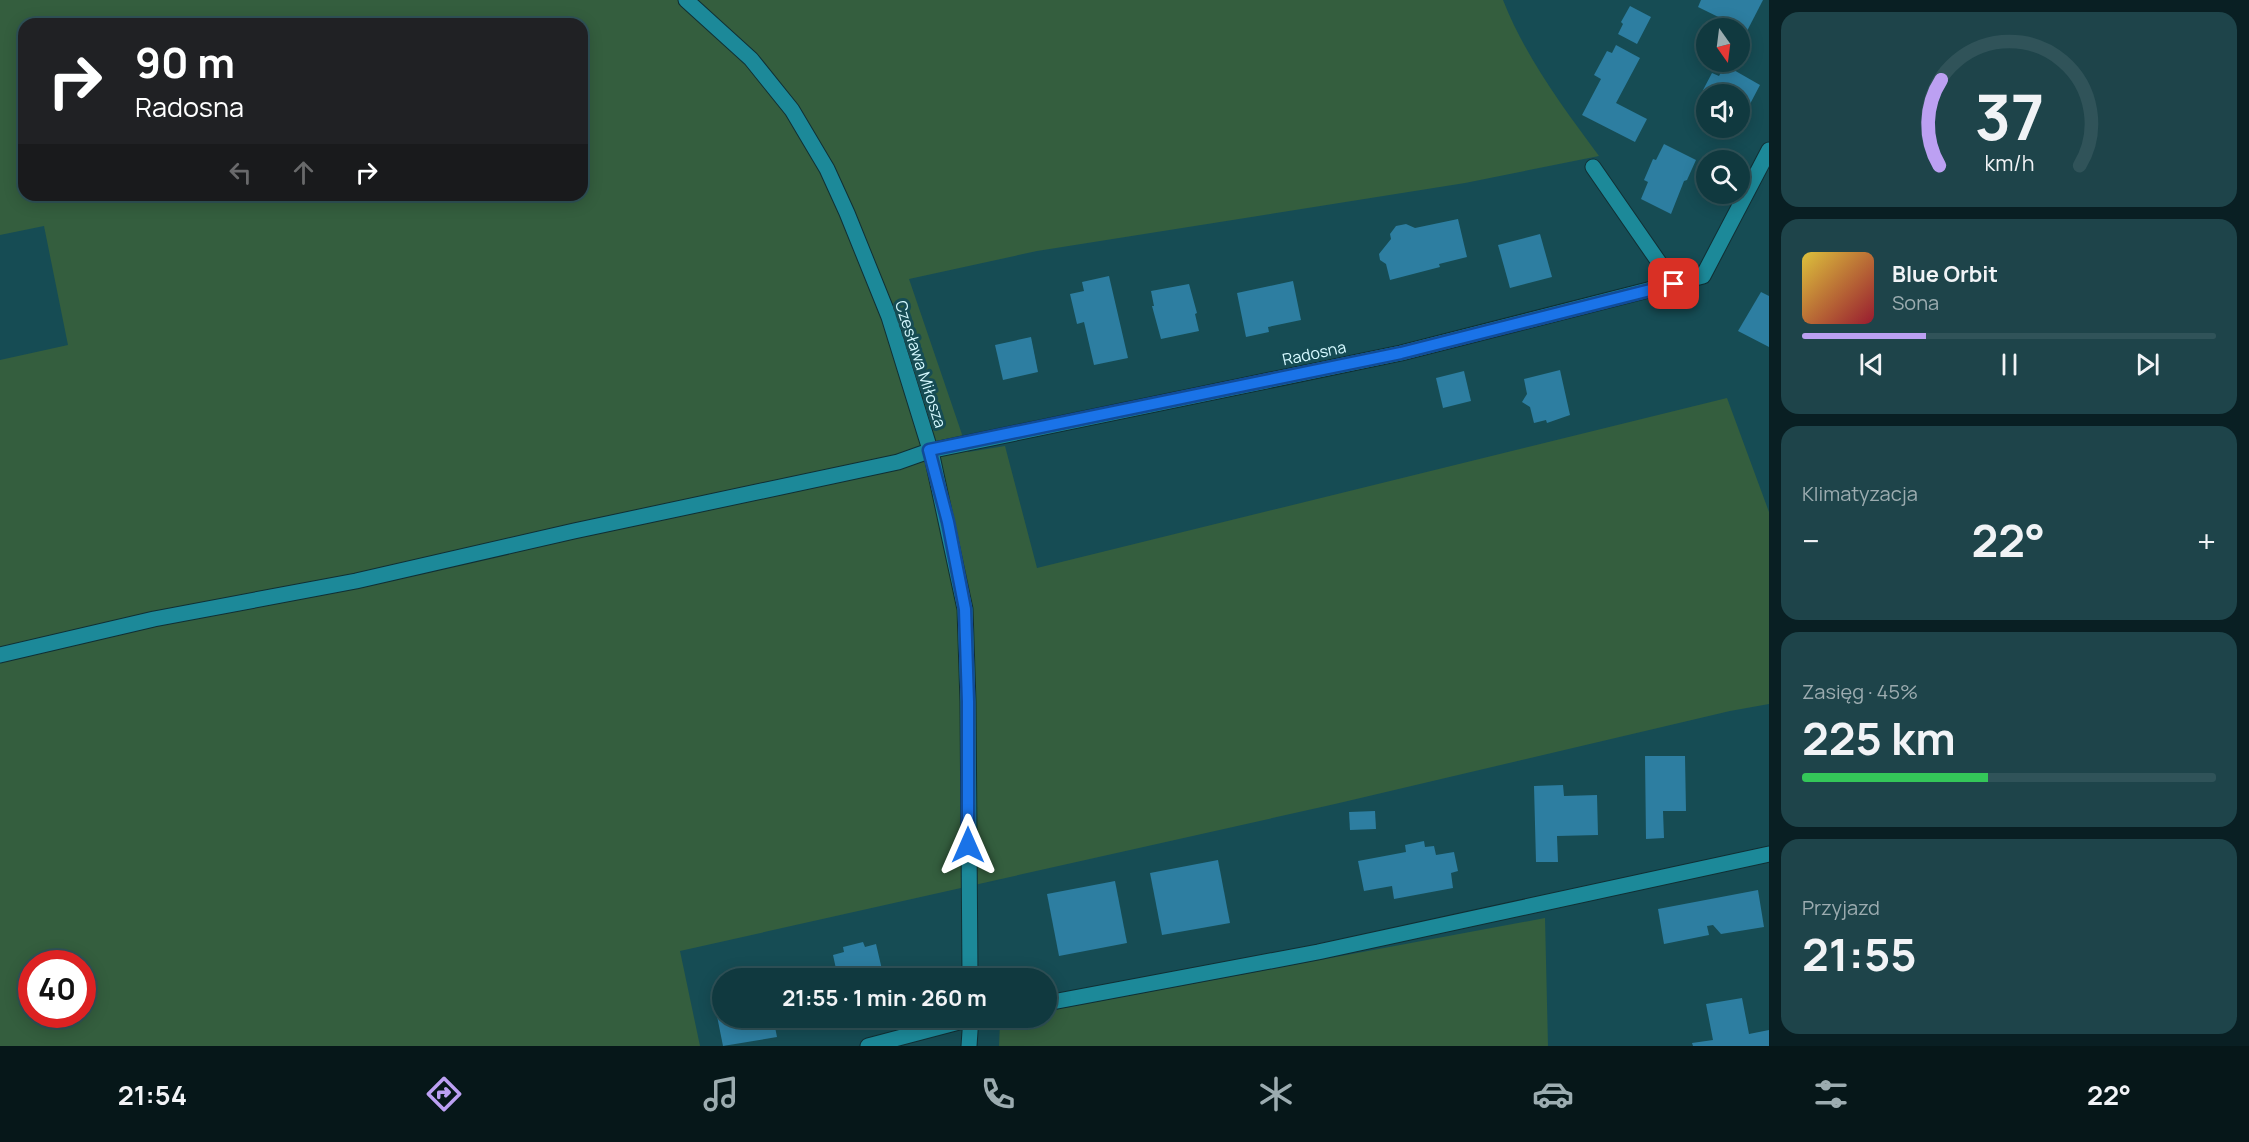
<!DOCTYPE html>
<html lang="pl">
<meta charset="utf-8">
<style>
body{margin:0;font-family:Manrope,sans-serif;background:#1e444a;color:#f1f3f6;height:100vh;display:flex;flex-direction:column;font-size:22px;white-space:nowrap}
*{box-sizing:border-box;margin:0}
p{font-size:20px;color:#9cacb0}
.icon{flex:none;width:33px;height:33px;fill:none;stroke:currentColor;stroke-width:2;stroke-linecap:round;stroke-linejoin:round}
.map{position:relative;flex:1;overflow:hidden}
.details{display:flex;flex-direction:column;gap:12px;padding:12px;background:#091f23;width:480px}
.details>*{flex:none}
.banner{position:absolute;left:18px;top:18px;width:570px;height:183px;border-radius:18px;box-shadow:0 3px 15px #0003,0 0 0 2px #305359;background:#202124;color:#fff;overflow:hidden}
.needle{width:39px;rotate:166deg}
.fabs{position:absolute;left:1696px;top:18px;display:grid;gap:12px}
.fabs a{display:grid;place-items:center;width:54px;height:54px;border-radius:50%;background:#10393f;box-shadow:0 3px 15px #0003,0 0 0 2px #305359;font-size:30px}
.speed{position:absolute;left:18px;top:950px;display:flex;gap:12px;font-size:30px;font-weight:700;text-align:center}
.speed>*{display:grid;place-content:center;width:78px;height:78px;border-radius:50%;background:#10393f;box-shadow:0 3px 15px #0003,0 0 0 2px #305359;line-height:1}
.speed .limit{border:9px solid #d22;background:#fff;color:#111}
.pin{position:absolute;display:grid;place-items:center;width:51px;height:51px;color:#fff;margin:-26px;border-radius:12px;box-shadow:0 3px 9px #0006}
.me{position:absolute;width:66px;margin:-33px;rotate:0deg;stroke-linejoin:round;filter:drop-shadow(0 0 4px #0008)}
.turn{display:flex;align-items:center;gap:21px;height:126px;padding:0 18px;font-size:27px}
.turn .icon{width:78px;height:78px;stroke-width:2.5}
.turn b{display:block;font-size:42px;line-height:51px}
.lanes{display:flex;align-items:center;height:57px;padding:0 18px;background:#0003;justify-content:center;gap:30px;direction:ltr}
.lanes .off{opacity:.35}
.big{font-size:45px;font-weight:700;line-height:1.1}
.details .widget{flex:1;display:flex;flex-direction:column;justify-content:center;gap:9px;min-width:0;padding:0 21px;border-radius:18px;background:#1e444a}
.details .dial{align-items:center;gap:0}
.dial svg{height:156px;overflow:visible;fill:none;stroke:#305359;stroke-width:7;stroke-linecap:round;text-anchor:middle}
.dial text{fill:#f1f3f6;stroke:none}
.song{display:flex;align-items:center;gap:18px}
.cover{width:72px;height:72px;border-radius:9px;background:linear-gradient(135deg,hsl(50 70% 55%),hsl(350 70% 35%))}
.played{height:6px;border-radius:3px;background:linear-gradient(90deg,#bca0f2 30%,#305359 30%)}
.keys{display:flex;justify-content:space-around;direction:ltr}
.heat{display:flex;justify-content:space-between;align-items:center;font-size:33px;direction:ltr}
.charge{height:9px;border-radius:4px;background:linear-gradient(90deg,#34c759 45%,#305359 0)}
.trip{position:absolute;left:712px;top:968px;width:345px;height:60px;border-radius:30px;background:#10393f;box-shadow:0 3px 15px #0003,0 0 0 2px #305359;font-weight:700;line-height:60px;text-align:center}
.dock{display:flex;height:96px;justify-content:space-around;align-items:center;background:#061719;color:#9cacb0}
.dock .icon{width:42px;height:42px}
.dock .selected{color:#bca0f2}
.dock b{font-size:27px;color:#f1f3f6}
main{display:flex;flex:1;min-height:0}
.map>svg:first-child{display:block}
.green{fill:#345e3e;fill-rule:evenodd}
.building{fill:#2d7ea1}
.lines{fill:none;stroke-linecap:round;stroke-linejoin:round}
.lane-casing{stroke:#102f34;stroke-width:17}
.street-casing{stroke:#102f34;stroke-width:17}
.secondary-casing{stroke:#102f34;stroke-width:17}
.lane{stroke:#1c8999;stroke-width:15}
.street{stroke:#1c8999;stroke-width:15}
.secondary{stroke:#1c8999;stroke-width:15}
.route-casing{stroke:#114b97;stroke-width:15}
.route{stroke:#1a73e8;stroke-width:10}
.labels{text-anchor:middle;stroke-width:6;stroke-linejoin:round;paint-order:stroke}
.street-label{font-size:16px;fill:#d5f9ff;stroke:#164c54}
</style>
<main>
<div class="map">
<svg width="1769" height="1046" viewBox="0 0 1769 1046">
<rect width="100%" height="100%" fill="#164c54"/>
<g class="green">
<path d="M 0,0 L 1503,0 C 1526,58 1562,106 1599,156 L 1465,183 L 1037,251 L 909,279 L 968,452 L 1005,446 L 1037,568 L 1727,398 L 1769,512 L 1769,704 L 1730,711 L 1335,804 L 680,951 L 700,1046 L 0,1046 L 0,360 L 68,345 L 44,226 L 0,235 ZM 24,24 L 582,24 L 582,195 L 24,195 ZM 32,963 L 82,963 L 82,1014 L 32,1014 Z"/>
<polygon points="1545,918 1548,1046 999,1046 1000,1023 1022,1017 1047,1017 1047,1011"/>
</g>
<g class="building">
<polygon points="1701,0 1763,0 1747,31 1698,7"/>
<polygon points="1630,6 1651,17 1637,44 1618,34 1623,24 1621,22"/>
<polygon points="1616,45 1640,58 1616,103 1647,119 1635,142 1582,115 1601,79 1594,75 1607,51 1612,53"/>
<polygon points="1725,65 1760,85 1740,123 1740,94 1709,94 1703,90 1712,73 1719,76"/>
<polygon points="1664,144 1696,160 1687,180 1684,181 1671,214 1641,199 1648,182 1644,180 1653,159 1656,160"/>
<polygon points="1458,219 1467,257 1439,264 1440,267 1390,280 1386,264 1380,260 1379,254 1391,239 1390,234 1396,226 1406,224 1415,228"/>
<polygon points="1540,234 1552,277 1510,288 1498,245"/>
<polygon points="1109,276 1128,358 1094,365 1084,322 1077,324 1070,294 1084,291 1082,282"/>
<polygon points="1293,281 1301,320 1268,327 1269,332 1246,337 1237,293"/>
<polygon points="1189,284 1197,313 1195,314 1199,331 1161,339 1152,306 1154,306 1151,291"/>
<polygon points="1761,292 1769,296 1769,347 1738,331"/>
<polygon points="1031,337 1038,372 1003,380 995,345"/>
<polygon points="1560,370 1570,415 1547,423 1546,420 1534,423 1530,407 1522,402 1527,394 1524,379"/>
<polygon points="1464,371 1471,401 1443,408 1436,378"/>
<polygon points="1645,756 1685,756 1686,811 1663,811 1664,838 1646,839"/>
<polygon points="1563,785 1564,796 1597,795 1598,835 1557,836 1558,862 1536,862 1534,786"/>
<polygon points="1375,811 1376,829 1350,830 1349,812"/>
<polygon points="1424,841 1425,847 1434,846 1436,855 1454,852 1458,871 1451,873 1453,888 1394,899 1392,886 1364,891 1358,861 1406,852 1405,845"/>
<polygon points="1218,860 1230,923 1162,935 1150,873"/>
<polygon points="1115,881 1127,943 1059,956 1047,894"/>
<polygon points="1758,890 1764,927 1721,934 1713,925 1707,926 1709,935 1664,944 1658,909"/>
<polygon points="863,942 865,947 876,944 884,978 838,978 833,955 844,952 843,947"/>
<polygon points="1742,998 1749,1034 1769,1030 1769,1046 1693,1046 1692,1043 1713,1040 1706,1004"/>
<polygon points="723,1004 723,1017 773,1017 777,1037 723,1046 715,1006"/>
</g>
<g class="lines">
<defs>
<g id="lane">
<polyline points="1593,167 1674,284"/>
<polyline points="0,655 154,619 356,581 574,531 898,462 929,451"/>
</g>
<g id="street">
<polyline points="929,451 1401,353 1703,276 1769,150"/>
<polyline points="1047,1003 1318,952 1769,854"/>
<polyline points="868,1046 978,1017"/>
</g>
<g id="secondary">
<polyline points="686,0 751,59 792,110 827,169 847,213 889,317 932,456 965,609 968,702 970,978"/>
<polyline points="969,1046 971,1017"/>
</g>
</defs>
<use href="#lane" class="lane-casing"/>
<use href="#street" class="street-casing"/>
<use href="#secondary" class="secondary-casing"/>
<use href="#lane" class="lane"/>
<use href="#street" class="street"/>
<use href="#secondary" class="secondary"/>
</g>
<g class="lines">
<defs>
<polyline id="route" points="968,845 968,702 965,609 948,522 929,450 1401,353 1674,284"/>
</defs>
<use href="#route" class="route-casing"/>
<use href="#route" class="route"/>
</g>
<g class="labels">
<g class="street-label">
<text transform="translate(1314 353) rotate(-12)" y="6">Radosna</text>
<text transform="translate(921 364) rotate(72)" y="6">Czesława Miłosza</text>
</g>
</g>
</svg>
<div class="fabs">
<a><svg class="needle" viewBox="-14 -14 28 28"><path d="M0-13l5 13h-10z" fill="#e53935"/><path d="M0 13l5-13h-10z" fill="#9cacb0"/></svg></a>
<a><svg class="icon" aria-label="sound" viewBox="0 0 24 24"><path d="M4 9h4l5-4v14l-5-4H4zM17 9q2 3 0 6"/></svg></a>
<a><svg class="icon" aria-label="search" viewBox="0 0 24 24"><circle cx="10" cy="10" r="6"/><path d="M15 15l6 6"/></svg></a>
</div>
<div class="speed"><div class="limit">40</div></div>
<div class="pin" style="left:1674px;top:284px;background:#d93025"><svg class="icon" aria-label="arrive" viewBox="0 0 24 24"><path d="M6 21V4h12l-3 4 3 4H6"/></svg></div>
<svg class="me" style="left:968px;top:845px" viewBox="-20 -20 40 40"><path d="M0-17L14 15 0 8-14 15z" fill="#1a73e8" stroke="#fff" stroke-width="4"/></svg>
<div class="trip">21:55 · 1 min · 260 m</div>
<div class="banner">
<div class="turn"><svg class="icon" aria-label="right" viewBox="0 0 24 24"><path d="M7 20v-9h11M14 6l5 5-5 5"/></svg><div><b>90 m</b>Radosna</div></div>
<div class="lanes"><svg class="icon off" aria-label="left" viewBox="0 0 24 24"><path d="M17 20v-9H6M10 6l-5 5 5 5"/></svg><svg class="icon off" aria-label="ahead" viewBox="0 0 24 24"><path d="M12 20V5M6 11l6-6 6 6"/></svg><svg class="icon" aria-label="right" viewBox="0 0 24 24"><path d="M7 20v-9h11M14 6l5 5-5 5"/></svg></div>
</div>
</div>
<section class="details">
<div class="widget dial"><svg viewBox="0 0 100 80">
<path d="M14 69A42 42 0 1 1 86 69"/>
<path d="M14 69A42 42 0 0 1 15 25" stroke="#bca0f2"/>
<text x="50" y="56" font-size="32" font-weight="700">37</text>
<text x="50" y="72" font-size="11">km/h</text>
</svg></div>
<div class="widget">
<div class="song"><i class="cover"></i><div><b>Blue Orbit</b><p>Sona</p></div></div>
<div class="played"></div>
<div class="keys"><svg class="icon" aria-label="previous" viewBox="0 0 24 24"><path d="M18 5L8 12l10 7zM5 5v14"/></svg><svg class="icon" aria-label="pause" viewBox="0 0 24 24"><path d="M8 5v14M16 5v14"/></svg><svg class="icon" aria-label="next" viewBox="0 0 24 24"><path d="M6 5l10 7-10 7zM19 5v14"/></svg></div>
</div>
<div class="widget"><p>Klimatyzacja</p>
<div class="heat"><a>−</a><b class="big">22°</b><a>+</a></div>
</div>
<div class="widget"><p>Zasięg · 45%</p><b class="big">225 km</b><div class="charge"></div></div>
<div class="widget"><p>Przyjazd</p><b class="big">21:55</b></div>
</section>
</main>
<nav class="dock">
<b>21:54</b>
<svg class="icon selected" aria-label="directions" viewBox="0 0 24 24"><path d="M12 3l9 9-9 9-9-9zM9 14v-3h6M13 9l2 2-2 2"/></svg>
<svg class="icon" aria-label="music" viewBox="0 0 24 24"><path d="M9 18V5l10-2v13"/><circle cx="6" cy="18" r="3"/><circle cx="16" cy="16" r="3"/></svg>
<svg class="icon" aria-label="phone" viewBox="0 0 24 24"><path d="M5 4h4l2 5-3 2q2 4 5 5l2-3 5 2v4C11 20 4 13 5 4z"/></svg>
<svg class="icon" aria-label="climate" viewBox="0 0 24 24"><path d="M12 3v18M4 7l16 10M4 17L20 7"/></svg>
<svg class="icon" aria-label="car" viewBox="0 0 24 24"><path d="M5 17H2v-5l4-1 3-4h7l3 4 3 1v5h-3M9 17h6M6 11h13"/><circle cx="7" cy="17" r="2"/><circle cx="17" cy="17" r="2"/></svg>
<svg class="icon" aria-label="filters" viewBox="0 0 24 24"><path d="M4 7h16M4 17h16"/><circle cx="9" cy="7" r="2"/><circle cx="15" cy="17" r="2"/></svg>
<b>22°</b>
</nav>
